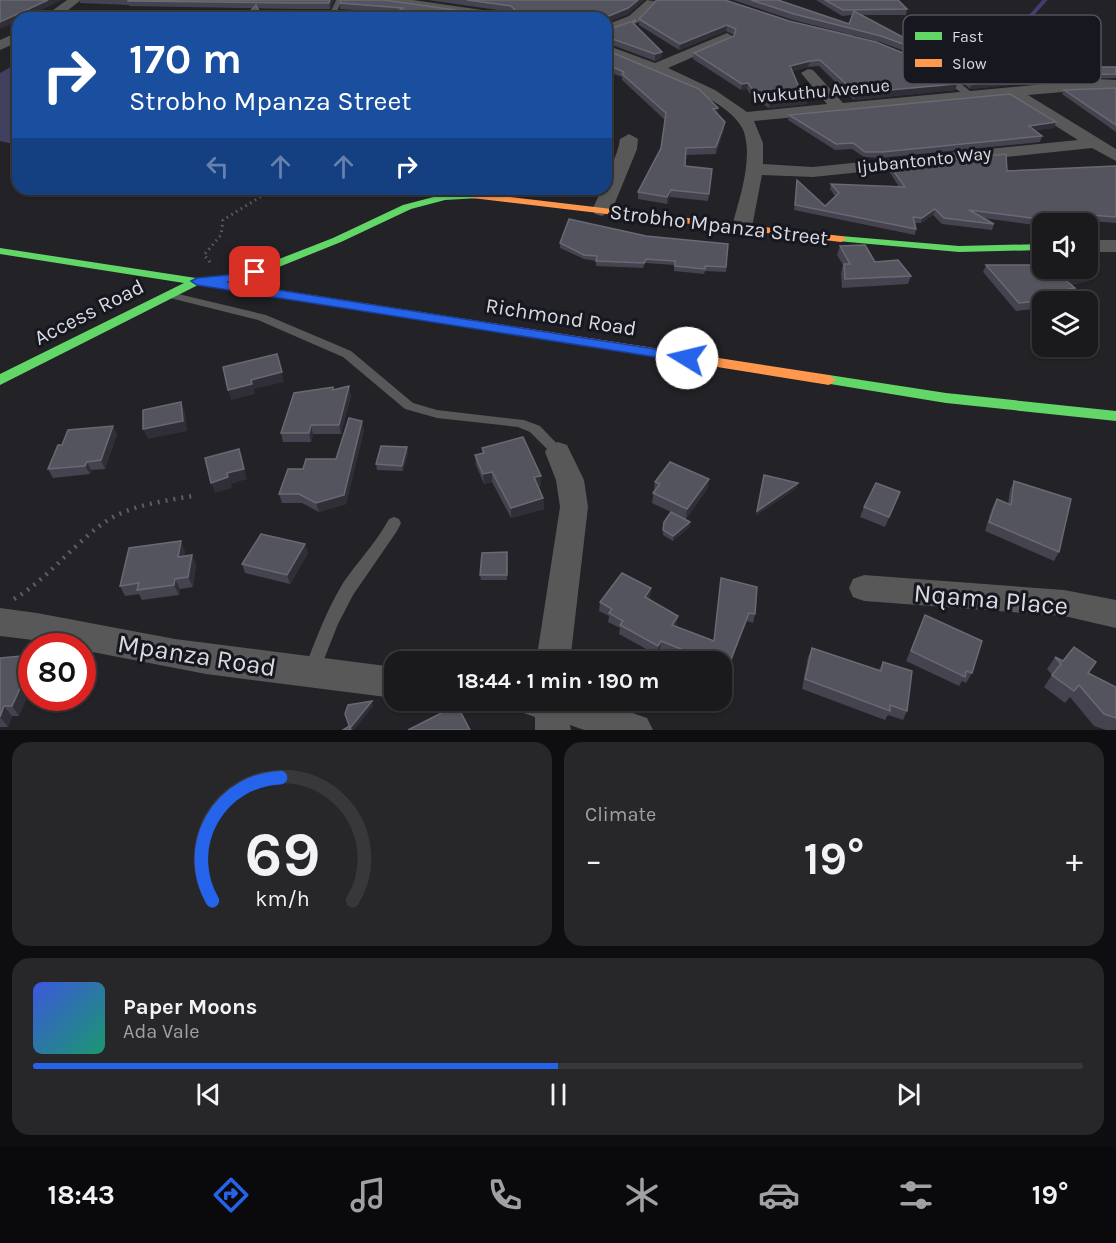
<!DOCTYPE html>
<meta charset="utf-8">
<style>
body{margin:0;font-family:Karla,sans-serif;background:#27272a;color:#f1f3f6;height:100vh;display:flex;flex-direction:column;font-size:22px;white-space:nowrap}
*{box-sizing:border-box;margin:0}
p{font-size:20px;color:#9fa1a4}
.icon{flex:none;width:33px;height:33px;fill:none;stroke:currentColor;stroke-width:2;stroke-linecap:round;stroke-linejoin:round}
.map{position:relative;height:730px;overflow:hidden}
.panel{display:flex;flex-direction:column;gap:12px;padding:12px;background:#0e0e10;flex:1}
.panel>*{flex:none}
.guide{position:absolute;left:12px;top:12px;width:600px;height:183px;border-radius:18px;box-shadow:0 2px 4px #0004,0 0 0 2px #38383b;background:#1a4fa0;color:#fff;overflow:hidden}
.buttons{position:absolute;left:1032px;top:213px;display:grid;gap:12px}
.buttons a{display:grid;place-items:center;width:66px;height:66px;border-radius:12px;background:#1a1a1d;box-shadow:0 2px 4px #0004,0 0 0 2px #38383b;font-size:30px}
.speed{position:absolute;left:18px;top:633px;display:flex;gap:12px;font-size:30px;font-weight:700;text-align:center}
.speed>*{display:grid;place-content:center;width:78px;height:78px;border-radius:50%;background:#1a1a1d;box-shadow:0 2px 4px #0004,0 0 0 2px #38383b;line-height:1}
.speed .limit{border:9px solid #d22;background:#fff;color:#111}
.pin{position:absolute;display:grid;place-items:center;width:51px;height:51px;color:#fff;margin:-26px;border-radius:12px;box-shadow:0 3px 9px #0006}
.me{position:absolute;width:66px;margin:-33px;rotate:279deg;stroke-linejoin:round;filter:drop-shadow(0 0 4px #0008)}
.turn{display:flex;align-items:center;gap:21px;height:126px;padding:0 18px;font-size:27px}
.turn .icon{width:78px;height:78px;stroke-width:2.5}
.turn b{display:block;font-size:42px;line-height:51px}
.lanes{display:flex;align-items:center;height:57px;padding:0 18px;background:#0003;justify-content:center;gap:30px;direction:ltr}
.lanes .off{opacity:.35}
.big{font-size:45px;font-weight:700;line-height:1.1}
.panel .widget{flex:1;display:flex;flex-direction:column;justify-content:center;gap:9px;min-width:0;padding:0 21px;border-radius:18px;background:#27272a}
.panel .dial{align-items:center;gap:0}
.dial svg{height:156px;overflow:visible;fill:none;stroke:#38383b;stroke-width:7;stroke-linecap:round;text-anchor:middle}
.dial text{fill:#f1f3f6;stroke:none}
.song{display:flex;align-items:center;gap:18px}
.cover{width:72px;height:72px;border-radius:9px;background:linear-gradient(135deg,hsl(230 70% 55%),hsl(160 70% 35%))}
.played{height:6px;border-radius:3px;background:linear-gradient(90deg,#2563eb 50%,#38383b 50%)}
.keys{display:flex;justify-content:space-around;direction:ltr}
.heat{display:flex;justify-content:space-between;align-items:center;font-size:33px;direction:ltr}
.panel .tiles{flex:1;display:grid;gap:12px;grid-template-columns:1fr 1fr}
.widget:last-child{grid-column:span 2}
.trip{position:absolute;left:384px;top:651px;width:348px;height:60px;border-radius:18px;background:#1a1a1d;box-shadow:0 2px 4px #0004,0 0 0 2px #38383b;font-weight:700;line-height:60px;text-align:center}
.tabs{display:flex;height:96px;justify-content:space-around;align-items:center;background:#0a0a0c;color:#9fa1a4}
.tabs .icon{width:42px;height:42px}
.tabs .current{color:#2563eb}
.tabs b{font-size:27px;color:#f1f3f6}
.map>svg:first-child{display:block}
.green{fill:#42405f}
.lines{fill:none;stroke-linecap:round;stroke-linejoin:round}
.stream{stroke:#433c70;stroke-width:4}
.path-far1{stroke:#5e5e61;stroke-width:3;stroke-dasharray:1.5 4;stroke-linecap:butt}
.path{stroke:#5e5e61;stroke-width:4.5;stroke-dasharray:2 6;stroke-linecap:butt}
.lane{fill:#585859;fill-rule:evenodd}
.street{fill:#585859;fill-rule:evenodd}
.fast{fill:#63d668;fill-rule:evenodd}
.slow{fill:#ff974d;fill-rule:evenodd}
.wall{fill:#44434f}
.shaded-wall{fill:#302f38}
.building{fill:#54545f;stroke:#696973;stroke-width:1.5}
.route{fill:#2563eb;stroke:#184099;stroke-width:1.5}
.labels{text-anchor:middle;stroke-width:6;stroke-linejoin:round;paint-order:stroke}
.far-street-label{font-size:18px;fill:#dadae1;stroke:#171720}
.street-label{font-size:21px;fill:#dadae1;stroke:#171720}
.near-street-label{font-size:26px;fill:#dadae1;stroke:#171720}
.key{fill:#171720;stroke:#52525a;stroke-width:1.5}
.key-label{font-size:16px;fill:#dadae1}
</style>
<div class="map">
<svg width="1116" height="730" viewBox="0 0 1116 730">
<rect width="100%" height="100%" fill="#222227"/>
<polygon class="green" points="18,63 18,145 0,141 0,73"/>
<g class="lines">
<polyline class="stream" points="1014,35 1045,0"/>
<polyline class="path-far1" points="210,262 204,255 221,235 223,220 273,189"/>
<path class="path" d="M 14,599 C 49,578 72,545 105,522 C 132,504 166,501 197,495"/>
<g class="lane">
<polygon points="336,0 342,0 334,18 328,18"/>
<polygon points="799,23 852,35 855,37 852,39 797,26 796,25"/>
<polygon points="935,68 941,68 975,95 975,99 969,99 935,72"/>
<polygon points="170,292 266,315 351,351 413,403 437,410 524,420 540,426 565,452 563,455 553,455 530,432 518,427 437,418 405,409 343,357 258,320 166,297 165,295 166,293"/>
<path d="M 394,517 L 399,519 L 401,523 L 397,531 L 353,595 L 338,624 L 317,677 L 311,680 L 305,677 L 303,672 C 315,642 326,611 343,583 C 358,561 376,543 389,519 Z"/>
</g>
<g class="street">
<polygon points="67,0 81,0 58,18 42,18"/>
<polygon points="380,0 413,0 510,14 517,18 483,18 386,4"/>
<polygon points="647,0 658,2 639,22 606,34 606,25 629,16"/>
<polygon points="18,32 18,42 0,50 0,40"/>
<path d="M 727,33 L 734,37 L 732,40 L 668,68 L 715,90 L 747,112 L 827,104 L 801,73 L 808,69 L 813,70 L 843,103 L 1097,79 L 1116,80 L 1116,90 L 1097,89 L 1028,95 L 1116,149 L 1116,161 L 1092,148 L 813,177 L 762,175 L 752,227 L 749,231 L 735,231 L 732,227 C 739,198 753,162 744,132 C 733,98 639,67 606,54 L 606,45 L 655,63 ZM 1009,97 L 1078,140 L 813,167 L 763,164 L 763,143 L 754,121 Z"/>
<path d="M 629,134 L 638,139 L 637,149 L 612,210 L 602,216 L 595,214 L 592,210 L 602,189 L 606,189 C 606,171 618,157 620,139 Z"/>
<rect x="1088" y="240" width="28" height="12"/>
<polygon points="558,442 567,445 584,480 588,507 570,662 536,662 560,507 556,480 545,452 549,445"/>
<polygon points="864,575 1064,590 1116,600 1116,628 1064,616 864,601 853,597 849,588 853,579"/>
<polygon points="0,608 37,613 175,639 394,667 394,698 206,674 82,650 82,646 0,636"/>
<polygon points="513,700 595,700 647,718 653,730 584,730 570,725 571,730 535,730 535,717 518,711"/>
</g>
<g class="fast">
<polygon points="476,193 480,194 480,198 445,200 411,209 341,242 244,281 228,282 492,323 497,324 498,327 497,330 492,331 198,285 0,385 0,374 184,283 0,254 0,248 196,278 238,275 333,238 403,205 445,194"/>
<polygon points="841,236 959,246 1042,244 1042,250 959,252 837,241 837,237"/>
<polygon points="829,375 946,393 1116,411 1116,421 946,403 824,383 822,380 824,377"/>
</g>
<g class="slow">
<polygon points="476,193 841,236 847,239 841,242 472,198 472,194"/>
<polygon points="492,323 829,375 836,380 829,385 487,330 486,327 487,324"/>
</g>
</g>
<g class="wall">
<polygon points="79,0 334,0 330,9 297,9 129,6 129,5 80,3"/>
<polygon points="428,0 644,0 628,14 606,23 395,13 340,9 340,3 483,14 513,14 511,12"/>
<polygon points="652,0 726,0 957,84 955,90 854,100 819,66 808,67 792,71 807,104 769,108 753,98 747,89 741,90 693,59 694,53 734,36 734,35 726,31 679,50 639,25 639,19 656,1"/>
<polygon points="733,0 778,0 849,24 852,15 842,16 816,0 898,0 907,9 906,15 862,15 942,58 940,64 880,42 793,20"/>
<polygon points="635,25 662,52 661,58 655,61 607,43 607,30"/>
<polygon points="606,50 718,108 718,114 724,129 716,154 686,155 685,166 712,169 708,201 670,197 667,204 638,199 638,192 661,148 665,120 622,80 622,77 606,71"/>
<polygon points="943,60 958,68 1003,72 1116,67 1116,78 1041,80 1039,82 970,89 942,64"/>
<polygon points="1116,88 1116,132 1062,94 1064,90"/>
<polygon points="789,115 1054,128 1035,130 1042,136 1040,142 880,158 864,157 852,149 835,150 788,120"/>
<polygon points="890,166 1007,171 1116,166 1116,223 1079,220 1078,224 1062,224 1046,221 1045,224 1042,224 1042,226 983,218 994,224 992,230 942,224 933,215 921,223 915,223 916,229 915,235 794,210 797,180 825,206 835,196 830,189 831,184 899,187 889,171"/>
<polygon points="519,189 540,189 538,193 519,190"/>
<polygon points="646,236 728,244 726,272 705,271 704,274 674,271 674,265 645,263 643,268 596,266 596,261 584,259 560,248 560,243"/>
<polygon points="840,246 875,262 911,276 908,284 842,288 841,273 843,265 837,255"/>
<polygon points="986,265 1092,273 1088,281 1071,285 1075,288 1068,299 1059,302 1042,302 1042,308 1016,311 983,272"/>
<polygon points="334,390 351,395 341,434 313,434 311,442 283,442 281,433"/>
<polygon points="364,430 346,504 319,512 302,503 282,503 279,494 303,469 336,459"/>
<polygon points="117,434 105,469 91,470 90,474 53,478 48,469"/>
<polygon points="482,448 541,486 538,487 543,498 544,509 511,518 492,482 484,484 476,465 475,455 482,453"/>
<polygon points="408,452 403,471 377,470 376,464"/>
<polygon points="709,479 707,489 686,519 690,522 689,527 673,541 663,535 664,522 671,512 652,503 655,482"/>
<polygon points="1014,481 1059,552 1054,561 985,531 992,508 997,499 1008,504 1010,490"/>
<polygon points="900,492 885,527 860,517 864,507"/>
<polygon points="185,551 184,556 192,555 196,565 193,587 180,589 179,595 142,600 139,594 125,596 120,586"/>
<polygon points="308,553 290,584 245,573 242,564"/>
<polygon points="508,557 507,580 481,580 480,575"/>
<polygon points="721,578 755,614 753,623 747,621 724,680 722,680 722,662 690,662 660,649 657,655 619,634 620,628 608,622 609,616 599,611 600,602 651,588 650,597 648,599 678,616 676,626 714,641"/>
<polygon points="925,615 972,673 966,683 962,681 959,686 906,661"/>
<polygon points="812,648 879,670 883,662 907,711 903,720 888,715 885,720 802,689 808,657"/>
<polygon points="1055,657 1116,687 1116,730 1106,730 1094,726 1070,697 1065,703 1044,687 1052,675 1047,669"/>
<polygon points="0,658 19,716 12,716 8,727 0,727"/>
</g>
<g class="shaded-wall">
<polygon points="48,0 62,0 24,18 18,18 18,21 0,29 0,22"/>
<polygon points="330,0 334,0 330,9 329,3"/>
<polygon points="638,0 644,0 628,14 606,23 606,18 604,18"/>
<polygon points="727,25 726,31 679,50 680,44"/>
<polygon points="662,52 661,58 655,61 655,54"/>
<polygon points="810,61 808,67 788,72 790,66"/>
<polygon points="1043,75 1039,82 970,89 971,84"/>
<polygon points="748,83 747,89 741,90 742,84"/>
<polygon points="957,84 955,90 854,100 856,93"/>
<polygon points="808,97 807,104 769,108 770,101"/>
<polygon points="718,108 718,115 713,109"/>
<polygon points="725,122 724,129 716,154 716,147"/>
<polygon points="1056,122 1054,128 1027,132 1029,126"/>
<polygon points="671,190 670,197 667,204 667,197"/>
<polygon points="935,209 933,215 921,223 922,218"/>
<polygon points="1092,273 1088,281 1060,287 1064,279"/>
<polygon points="1075,288 1068,299 1059,302 1048,302 1048,300 1046,298"/>
<polygon points="282,372 284,382 254,389 255,394 231,400 228,390 251,380"/>
<polygon points="349,386 351,395 341,434 339,425"/>
<polygon points="181,402 185,412 187,431 148,439 143,429"/>
<polygon points="362,421 364,430 346,504 319,512 316,503"/>
<polygon points="311,425 313,434 311,442 309,433"/>
<polygon points="113,426 117,434 105,469 101,460"/>
<polygon points="407,447 408,452 403,471 402,466"/>
<polygon points="239,449 247,479 231,484 232,488 215,493 211,483 227,473"/>
<polygon points="87,462 91,470 90,474 85,466"/>
<polygon points="492,472 492,482 484,484 483,474"/>
<polygon points="541,476 541,486 534,487 534,477"/>
<polygon points="709,479 707,489 686,519 687,509"/>
<polygon points="798,483 797,488 756,516 757,511"/>
<polygon points="543,498 544,509 511,518 511,508"/>
<polygon points="690,522 689,527 673,541 673,536"/>
<polygon points="181,541 185,551 182,567 178,557"/>
<polygon points="305,544 308,553 290,584 287,575"/>
<polygon points="192,555 196,565 193,587 188,577"/>
<polygon points="175,579 180,589 179,595 174,585"/>
<polygon points="651,588 650,597 644,606 645,597"/>
<polygon points="749,613 747,621 724,680 726,672"/>
<polygon points="678,616 677,624 671,633 672,625"/>
<polygon points="661,641 660,649 657,655 658,646"/>
<polygon points="32,662 32,687 19,716 12,706"/>
<polygon points="372,701 373,706 354,730 351,730 350,728"/>
<polygon points="4,706 12,716 8,727 0,717"/>
</g>
<g class="building">
<polygon points="0,0 48,0 0,22"/>
<polygon points="128,0 330,0 329,3 296,3 128,1"/>
<polygon points="341,0 384,0 483,14 519,14 511,6 467,0 638,0 628,8 604,18 388,18 403,8 340,3"/>
<polygon points="657,0 725,0 789,21 876,42 935,66 957,84 856,93 820,60 810,61 790,66 799,87 808,97 770,101 754,91 748,83 742,84 694,53 734,36 736,29 727,25 680,44 639,19"/>
<polygon points="751,0 778,0 849,24 854,11 942,58 881,36 794,14"/>
<polygon points="825,0 898,0 907,9 843,10"/>
<polygon points="256,5 262,18 244,18"/>
<polygon points="636,20 633,23 662,52 655,54 607,37 606,38 606,30 607,30"/>
<polygon points="606,50 699,89 718,108 713,109 725,122 716,147 686,148 685,166 712,169 709,194 671,190 667,197 638,192 661,148 666,113 622,74 624,72 606,64"/>
<polygon points="943,60 958,68 980,63 1003,72 1074,67 1116,67 1116,74 1043,75 1041,77 971,84"/>
<polygon points="1116,88 1116,125 1064,90"/>
<polygon points="1010,94 1056,122 1029,126 1042,136 882,152 865,152 853,143 836,144 789,115"/>
<polygon points="1006,154 1007,171 1116,166 1116,217 1078,214 1080,220 1045,215 1047,220 969,210 994,224 944,218 935,209 922,218 913,217 916,229 795,205 797,180 825,206 839,193 831,184 905,187 890,166"/>
<polygon points="569,219 646,236 728,244 726,267 705,266 705,269 675,266 675,261 646,259 644,263 596,261 597,256 584,255 560,243"/>
<polygon points="865,245 875,262 898,260 911,276 845,279 844,264 850,264 840,246"/>
<polygon points="986,265 1042,265 1042,268 1088,268 1088,265 1091,265 1092,273 1064,279 1075,288 1069,289 1072,291 1046,298 1048,300 1019,303"/>
<polygon points="277,354 282,372 251,380 252,384 228,390 223,367"/>
<polygon points="349,386 339,425 311,425 309,433 281,433 294,393 333,387 333,390"/>
<polygon points="181,402 183,421 143,429 143,410"/>
<polygon points="349,418 362,421 344,495 316,503 299,494 279,494 288,469 303,469 306,459 336,459"/>
<polygon points="113,426 101,460 87,462 85,466 48,469 58,445 62,445 68,430"/>
<polygon points="523,437 541,476 534,477 543,498 511,508 492,472 483,474 475,455 484,453 482,448"/>
<polygon points="381,446 407,447 402,466 376,464"/>
<polygon points="239,449 244,469 227,473 228,477 211,483 205,458"/>
<polygon points="670,462 709,479 687,509 653,493 660,484 655,482"/>
<polygon points="764,475 798,483 757,511"/>
<polygon points="1014,481 1071,499 1059,552 989,522 997,499 1011,505"/>
<polygon points="876,483 900,492 889,517 864,507"/>
<polygon points="671,512 690,522 673,536 663,530 664,522"/>
<polygon points="261,534 305,544 287,575 242,564"/>
<polygon points="181,541 178,557 192,555 188,577 175,579 174,585 137,590 139,583 120,586 129,548"/>
<polygon points="507,552 507,575 480,575 482,553"/>
<polygon points="622,573 651,588 645,597 678,616 672,625 714,641 721,578 757,587 755,614 749,613 726,672 722,670 722,662 705,662 706,659 661,641 658,646 620,625 623,621 609,613 612,609 600,602"/>
<polygon points="925,615 982,641 972,673 966,671 965,677 911,651"/>
<polygon points="1074,647 1096,662 1088,673 1116,687 1116,718 1104,714 1079,685 1074,691 1052,675 1061,664 1055,657 1063,661"/>
<polygon points="812,648 881,671 883,662 912,671 907,711 890,705 890,711 805,679"/>
<polygon points="32,655 32,662 12,706 4,706 0,717 0,658"/>
<polygon points="372,701 350,728 351,730 343,730 349,726 350,728 345,714 348,705"/>
<polygon points="457,705 470,730 408,730"/>
</g>
<polygon class="route" points="255,268 261,272 260,274 227,282 687,354 694,358 687,362 197,285 191,281 197,278 238,274"/>
<g class="labels">
<g class="far-street-label">
<text transform="translate(821 91) rotate(-5)" y="6">Ivukuthu Avenue</text>
<text transform="translate(924 160) rotate(-6)" y="6">Ijubantonto Way</text>
</g>
<g class="street-label">
<text transform="translate(719 225) rotate(7)" y="7">Strobho Mpanza Street</text>
<text transform="translate(89 312) rotate(-27)" y="7">Access Road</text>
<text transform="translate(561 317) rotate(9)" y="7">Richmond Road</text>
</g>
<g class="near-street-label">
<text transform="translate(991 599) rotate(5)" y="9">Nqama Place</text>
<text transform="translate(197 655) rotate(9)" y="9">Mpanza Road</text>
</g>
</g>
<rect x="903" y="15" width="198" height="69" rx="9" class="key"/>
<rect x="915" y="32" width="27" height="8" fill="#63d668"/>
<rect x="915" y="59" width="27" height="8" fill="#ff974d"/>
<g class="key-label">
<text x="952" y="42">Fast</text>
<text x="952" y="69">Slow</text>
</g>
</svg>
<div class="buttons">
<a><svg class="icon" aria-label="sound" viewBox="0 0 24 24"><path d="M4 9h4l5-4v14l-5-4H4zM17 9q2 3 0 6"/></svg></a>
<a><svg class="icon" aria-label="layers" viewBox="0 0 24 24"><path d="M12 4l9 5-9 5-9-5zM3 14l9 5 9-5"/></svg></a>
</div>
<div class="speed"><div class="limit">80</div></div>
<div class="pin" style="left:255px;top:272px;background:#d93025"><svg class="icon" aria-label="arrive" viewBox="0 0 24 24"><path d="M6 21V4h12l-3 4 3 4H6"/></svg></div>
<svg class="me" style="left:687px;top:358px" viewBox="-20 -20 40 40"><circle r="19" fill="#fff"/><path d="M0-13L10 11 0 6-10 11z" fill="#2563eb"/></svg>
<div class="trip">18:44 · 1 min · 190 m</div>
<div class="guide">
<div class="turn"><svg class="icon" aria-label="right" viewBox="0 0 24 24"><path d="M7 20v-9h11M14 6l5 5-5 5"/></svg><div><b>170 m</b>Strobho Mpanza Street</div></div>
<div class="lanes"><svg class="icon off" aria-label="left" viewBox="0 0 24 24"><path d="M17 20v-9H6M10 6l-5 5 5 5"/></svg><svg class="icon off" aria-label="ahead" viewBox="0 0 24 24"><path d="M12 20V5M6 11l6-6 6 6"/></svg><svg class="icon off" aria-label="ahead" viewBox="0 0 24 24"><path d="M12 20V5M6 11l6-6 6 6"/></svg><svg class="icon" aria-label="right" viewBox="0 0 24 24"><path d="M7 20v-9h11M14 6l5 5-5 5"/></svg></div>
</div>
</div>
<section class="panel">
<div class="tiles">
<div class="widget dial"><svg viewBox="0 0 100 80">
<path d="M14 69A42 42 0 1 1 86 69"/>
<path d="M14 69A42 42 0 0 1 49 6" stroke="#2563eb"/>
<text x="50" y="56" font-size="32" font-weight="700">69</text>
<text x="50" y="72" font-size="11">km/h</text>
</svg></div>
<div class="widget"><p>Climate</p>
<div class="heat"><a>−</a><b class="big">19°</b><a>+</a></div>
</div>
<div class="widget">
<div class="song"><i class="cover"></i><div><b>Paper Moons</b><p>Ada Vale</p></div></div>
<div class="played"></div>
<div class="keys"><svg class="icon" aria-label="previous" viewBox="0 0 24 24"><path d="M18 5L8 12l10 7zM5 5v14"/></svg><svg class="icon" aria-label="pause" viewBox="0 0 24 24"><path d="M8 5v14M16 5v14"/></svg><svg class="icon" aria-label="next" viewBox="0 0 24 24"><path d="M6 5l10 7-10 7zM19 5v14"/></svg></div>
</div>
</div>
</section>
<nav class="tabs">
<b>18:43</b>
<svg class="icon current" aria-label="directions" viewBox="0 0 24 24"><path d="M12 3l9 9-9 9-9-9zM9 14v-3h6M13 9l2 2-2 2"/></svg>
<svg class="icon" aria-label="music" viewBox="0 0 24 24"><path d="M9 18V5l10-2v13"/><circle cx="6" cy="18" r="3"/><circle cx="16" cy="16" r="3"/></svg>
<svg class="icon" aria-label="phone" viewBox="0 0 24 24"><path d="M5 4h4l2 5-3 2q2 4 5 5l2-3 5 2v4C11 20 4 13 5 4z"/></svg>
<svg class="icon" aria-label="climate" viewBox="0 0 24 24"><path d="M12 3v18M4 7l16 10M4 17L20 7"/></svg>
<svg class="icon" aria-label="car" viewBox="0 0 24 24"><path d="M5 17H2v-5l4-1 3-4h7l3 4 3 1v5h-3M9 17h6M6 11h13"/><circle cx="7" cy="17" r="2"/><circle cx="17" cy="17" r="2"/></svg>
<svg class="icon" aria-label="filters" viewBox="0 0 24 24"><path d="M4 7h16M4 17h16"/><circle cx="9" cy="7" r="2"/><circle cx="15" cy="17" r="2"/></svg>
<b>19°</b>
</nav>
